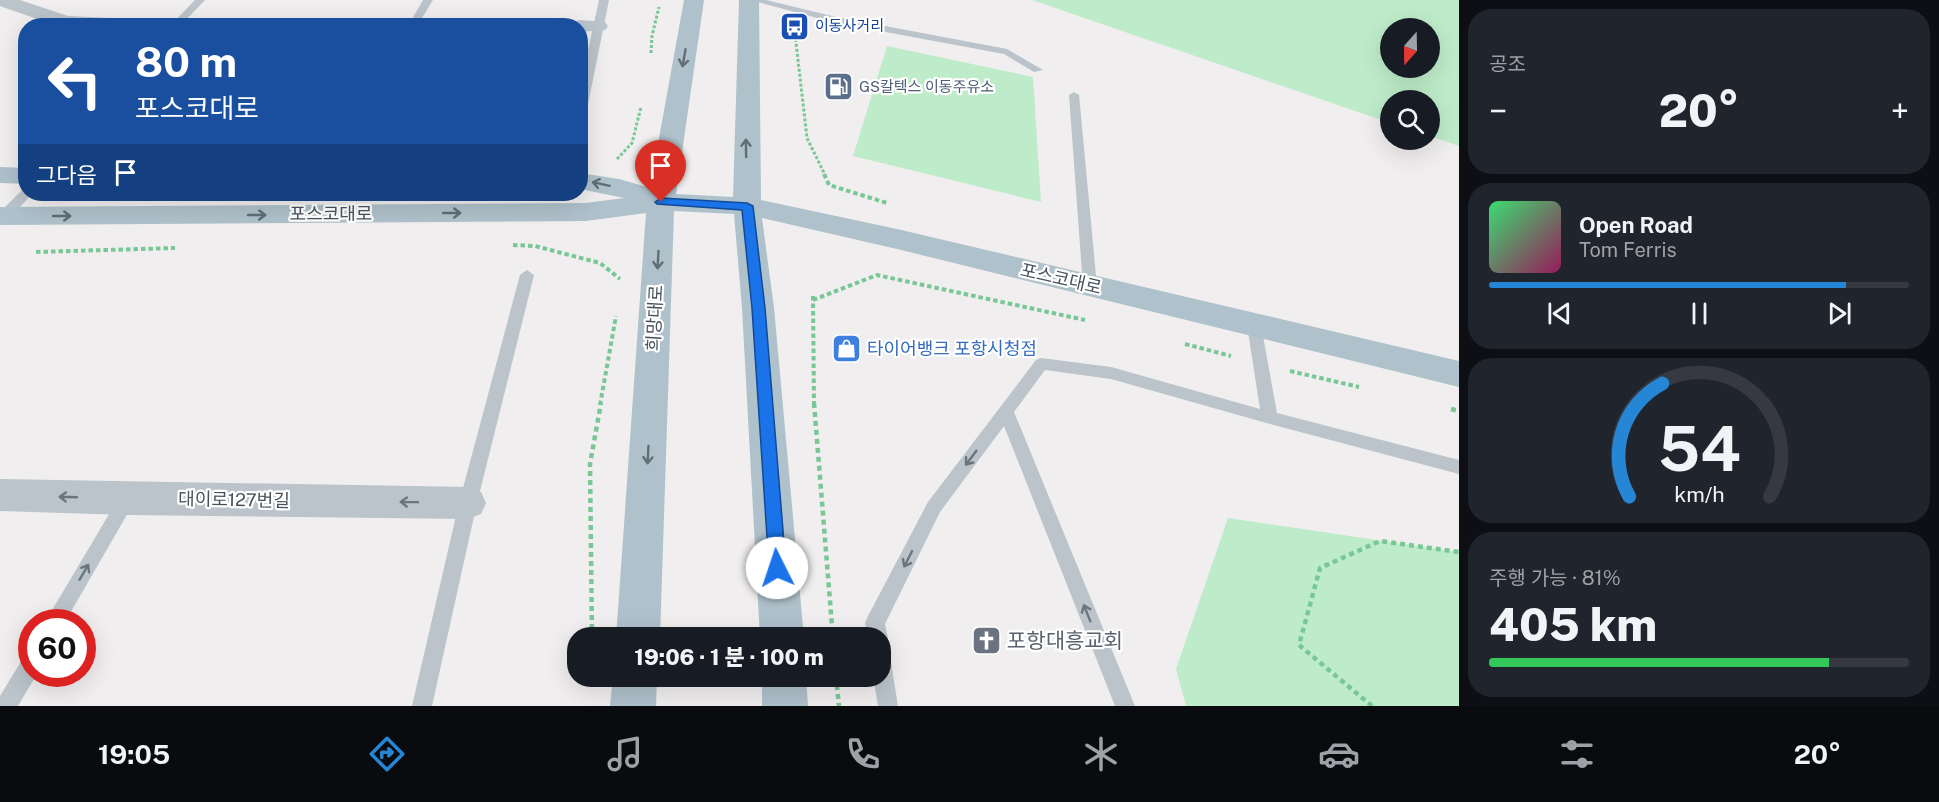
<!DOCTYPE html>
<html lang="ko">
<meta charset="utf-8">
<style>
body{margin:0;font-family:"Public Sans","Noto Sans KR",sans-serif;background:#20242c;color:#f1f3f6;height:100vh;display:flex;flex-direction:column;font-size:22px;white-space:nowrap}
*{box-sizing:border-box;margin:0}
p{font-size:20px;color:#9ea1a6}
.icon{flex:none;width:33px;height:33px;fill:none;stroke:currentColor;stroke-width:2;stroke-linecap:round;stroke-linejoin:round}
.map{position:relative;flex:1;overflow:hidden}
.sheet{display:flex;flex-direction:column;gap:9px;padding:9px;background:#0d0f14;width:480px}
.sheet>*{flex:none}
.guide{position:absolute;left:18px;top:18px;width:570px;height:183px;border-radius:24px;box-shadow:0 6px 24px #0002;background:#1a4fa0;color:#fff;overflow:hidden}
.needle{width:39px;rotate:200deg}
.tools{position:absolute;left:1380px;top:18px;display:grid;gap:12px}
.tools a{display:grid;place-items:center;width:60px;height:60px;border-radius:50%;background:#171b24;box-shadow:0 6px 24px #0002;font-size:30px}
.speed{position:absolute;left:18px;top:609px;display:flex;gap:12px;font-size:30px;font-weight:700;text-align:center}
.speed>*{display:grid;place-content:center;width:78px;height:78px;border-radius:50%;background:#171b24;box-shadow:0 6px 24px #0002;line-height:1}
.speed .limit{border:9px solid #d22;background:#fff;color:#111}
.pin{position:absolute;display:grid;place-items:center;width:51px;height:51px;color:#fff;margin:-62px -26px;border-radius:50% 50% 50% 0;rotate:-45deg;box-shadow:0 0 6px #0007}
.pin .icon{rotate:45deg}
.me{position:absolute;width:66px;margin:-33px;rotate:356deg;stroke-linejoin:round;filter:drop-shadow(0 0 4px #0008)}
.turn{display:flex;align-items:center;gap:21px;height:126px;padding:0 18px;font-size:27px}
.turn .icon{width:78px;height:78px;stroke-width:2.5}
.turn b{display:block;font-size:42px;line-height:51px}
.then{display:flex;align-items:center;height:57px;padding:0 18px;background:#0003;gap:12px;font-size:22px}
.big{font-size:45px;font-weight:800;line-height:1.1}
.sheet .tile{flex:1;display:flex;flex-direction:column;justify-content:center;gap:9px;min-width:0;padding:0 21px;border-radius:24px;background:#20242c}
.sheet .dial{align-items:center;gap:0}
.dial svg{height:156px;overflow:visible;fill:none;stroke:#363941;stroke-width:7;stroke-linecap:round;text-anchor:middle}
.dial text{fill:#f1f3f6;stroke:none}
.song{display:flex;align-items:center;gap:18px}
.cover{width:72px;height:72px;border-radius:9px;background:linear-gradient(135deg,hsl(140 70% 55%),hsl(330 70% 35%))}
.played{height:6px;border-radius:3px;background:linear-gradient(90deg,#2486d4 85%,#363941 85%)}
.keys{display:flex;justify-content:space-around;direction:ltr}
.heat{display:flex;justify-content:space-between;align-items:center;font-size:33px;direction:ltr}
.charge{height:9px;border-radius:4px;background:linear-gradient(90deg,#34c759 81%,#363941 0)}
.trip{position:absolute;left:567px;top:627px;width:324px;height:60px;border-radius:24px;background:#171b24;box-shadow:0 6px 24px #0002;font-weight:800;line-height:60px;text-align:center}
.tab-bar{display:flex;height:96px;justify-content:space-around;align-items:center;background:#090b0e;color:#9ea1a6}
.tab-bar .icon{width:42px;height:42px}
.tab-bar .current{color:#2486d4}
.tab-bar b{font-size:27px;color:#f1f3f6}
main{display:flex;flex:1;min-height:0}
.map>svg:first-child{display:block}
.green{fill:#beecca;fill-rule:evenodd}
.lines{fill:none;stroke-linecap:round;stroke-linejoin:round}
.path-far2{stroke:#79c797;stroke-width:3;stroke-dasharray:3 2;stroke-linecap:butt}
.path-far1{stroke:#79c797;stroke-width:4;stroke-dasharray:4.5 3;stroke-linecap:butt}
.path{stroke:#79c797;stroke-width:4.5;stroke-dasharray:5 4;stroke-linecap:butt}
.lane{fill:#bac4ca;fill-rule:evenodd}
.street{fill:#bac4ca;fill-rule:evenodd}
.primary{fill:#afc1cb;fill-rule:evenodd}
.oneway{stroke:#616e76}
.oneway2{stroke:#6a757c}
.route{fill:#1a73e8;stroke:#114b97;stroke-width:1.5}
.labels{text-anchor:middle;stroke-width:4.5;stroke-linejoin:round;paint-order:stroke}
.far-transit-label{font-size:15px;fill:#164399;stroke:#fff;text-anchor:start}
.far-service-label{font-size:15px;fill:#4e5e75;stroke:#fff;text-anchor:start}
.street-label{font-size:18px;fill:#47535a;stroke:#fff}
.shop-label{font-size:18px;fill:#366cbe;stroke:#fff;text-anchor:start}
.near-worship-label{font-size:21px;fill:#5b616d;stroke:#fff;text-anchor:start}
</style>
<main>
<div class="map">
<svg width="1459" height="706" viewBox="0 0 1459 706">
<rect width="100%" height="100%" fill="#f0eeee"/>
<g class="green">
<path d="M 1032,0 L 1459,0 L 1459,146 L 1430,136 L 1430,100 L 1390,100 L 1390,123 ZM 1390,28 L 1430,28 L 1430,68 L 1390,68 Z"/>
<polygon points="887,46 1033,77 1041,202 853,156"/>
<polygon points="1228,518 1459,552 1459,706 1186,706 1176,669"/>
</g>
<g class="lines">
<g class="path-far2">
<polyline points="795,34 807,138 825,175"/>
<polyline points="651,53 652,36 659,7"/>
<polyline points="617,159 632,143 641,107"/>
</g>
<g class="path-far1">
<polyline points="824,174 829,185 887,203"/>
<polyline points="513,245 535,246 600,263 620,279"/>
<polyline points="36,252 175,248"/>
<polyline points="813,296 814,405"/>
<polyline points="813,300 877,275 1085,320"/>
<polyline points="1185,344 1231,356"/>
<polyline points="1290,371 1359,387"/>
<polyline points="600,405 616,316"/>
</g>
<g class="path">
<polyline points="814,403 833,638"/>
<polyline points="1451,409 1459,411"/>
<polyline points="592,638 590,464 601,403"/>
<polyline points="836,676 839,706"/>
<polyline points="1372,706 1299,645 1320,568 1380,541 1459,552"/>
</g>
<g class="lane">
<polygon points="195,0 205,0 180,26 170,26"/>
<polygon points="423,0 433,0 417,26 408,26"/>
<polygon points="599,0 609,0 586,114 580,117 580,86"/>
<polygon points="750,0 766,0 832,16 1007,49 1043,70 1034,72 1004,54 832,22"/>
<polygon points="1074,92 1079,95 1097,286 1090,291 1083,286 1069,95"/>
<polygon points="26,189 26,194 32,194 30,196 5,223 0,224 0,212 22,190"/>
<polygon points="527,270 534,275 477,503 432,706 412,706 459,503 520,275"/>
<polygon points="1254,320 1261,325 1277,413 1459,460 1459,474 1270,424 1111,379 1045,370 1014,412 1135,706 1115,706 1004,426 940,512 885,624 888,638 885,645 881,646 887,649 890,656 898,706 878,706 873,676 880,676 880,638 868,638 865,623 868,616 928,502 1036,360 1041,358 1111,367 1260,409 1247,325"/>
<polygon points="127,491 133,494 136,499 65,622 45,622 121,494"/>
<polygon points="32,652 32,674 37,674 18,706 0,706 0,696 25,655"/>
</g>
<g class="street">
<polygon points="0,0 20,0 68,16 151,20 158,22 161,26 57,26 0,6"/>
<polygon points="580,20 605,22 608,26 605,30 580,32 580,26 570,26 573,22"/>
<polygon points="0,479 468,487 481,492 486,503 481,514 468,519 127,515 0,511"/>
</g>
<g class="primary">
<polygon points="684,0 704,0 676,194 733,197 739,0 759,0 761,200 897,229 1459,361 1459,387 897,249 762,218 774,308 804,638 760,638 742,308 734,214 674,211 660,638 616,638 646,213 586,221 0,225 0,207 586,203 624,198 580,189 580,173 619,179 650,188"/>
<polygon points="0,167 26,168 26,184 0,183"/>
<polygon points="613,676 657,676 656,706 610,706"/>
<polygon points="762,676 806,676 808,706 762,706"/>
</g>
</g>
<defs><path id="oneway-shaft" d="M-6 0H5M1.5-3L5.5 0L1.5 3" fill="none" stroke-width="1.6" stroke-linecap="round" stroke-linejoin="round" transform="scale(1.5)"/></defs>
<g class="oneway">
<use href="#oneway-shaft" transform="translate(684 58) rotate(100)"/>
<use href="#oneway-shaft" transform="translate(746 148) rotate(-91)"/>
<use href="#oneway-shaft" transform="translate(601 184) rotate(-168)"/>
<use href="#oneway-shaft" transform="translate(452 213)"/>
<use href="#oneway-shaft" transform="translate(257 215)"/>
<use href="#oneway-shaft" transform="translate(62 216)"/>
<use href="#oneway-shaft" transform="translate(658 260) rotate(93)"/>
<use href="#oneway-shaft" transform="translate(648 455) rotate(93)"/>
</g>
<g class="oneway2">
<use href="#oneway-shaft" transform="translate(971 458) rotate(127)"/>
<use href="#oneway-shaft" transform="translate(68 497) rotate(-178)"/>
<use href="#oneway-shaft" transform="translate(409 502) rotate(-179)"/>
<use href="#oneway-shaft" transform="translate(908 559) rotate(117)"/>
<use href="#oneway-shaft" transform="translate(84 572) rotate(-60)"/>
<use href="#oneway-shaft" transform="translate(1087 613) rotate(-112)"/>
</g>
<polygon class="route" points="661,198 747,203 753,206 765,308 786,568 783,573 777,576 771,573 769,568 752,308 742,210 657,204 655,202"/>
<defs>
<symbol id="bus-square" viewBox="-11 -11 22 22"><rect x="-9" y="-9" width="18" height="18" rx="4" fill="#1a4fb4" stroke="#fff"/><path d="M-5-6H5V4H4V6H2V4H-2V6H-4V4H-5ZM-3.5-4V0h7V-4ZM-3.5 1.2v1.5H-2V1.2ZM2 1.2v1.5H3.5V1.2Z" fill="#fff"/></symbol>
<symbol id="fuel-square" viewBox="-11 -11 22 22"><rect x="-9" y="-9" width="18" height="18" rx="4" fill="#5c6f8a" stroke="#fff"/><path d="M-5.5-6h7V0h2V4h1.3V-2.5L3-4.5l.8-.8L6-3V5H2.5V1h-1V6h-7ZM-4.2-4.7v3.2H.2V-4.7Z" fill="#fff"/></symbol>
<symbol id="shop-square" viewBox="-11 -11 22 22"><rect x="-9" y="-9" width="18" height="18" rx="4" fill="#3f7fe0" stroke="#fff"/><path d="M-5-2.5h2.3a2.7 3.5 0 0 1 5.4 0H5L5.5 6h-11ZM-1.5-2.5h3a1.5 2.3 0 0 0-3 0Z" fill="#fff"/></symbol>
<symbol id="church-square" viewBox="-11 -11 22 22"><rect x="-9" y="-9" width="18" height="18" rx="4" fill="#6b7280" stroke="#fff"/><path d="M-1.2-6h2.4v3.5h3.3v2.4h-3.3V6h-2.4V-.1h-3.3v-2.4h3.3Z" fill="#fff"/></symbol>
</defs>
<g fill-rule="evenodd">
<use href="#bus-square" x="778" y="10" width="33" height="33"/>
<use href="#fuel-square" x="822" y="70" width="33" height="33"/>
<use href="#shop-square" x="830" y="332" width="33" height="33"/>
<use href="#church-square" x="970" y="624" width="33" height="33"/>
</g>
<g class="labels">
<g class="far-transit-label">
<text x="815" y="31">이동사거리</text>
</g>
<g class="far-service-label">
<text x="859" y="92">GS칼텍스 이동주유소</text>
</g>
<g class="street-label">
<text x="331" y="220">포스코대로</text>
<text transform="translate(1061 279) rotate(13)" y="6">포스코대로</text>
<text transform="translate(655 318) rotate(-87)" y="6">희망대로</text>
<text transform="translate(234 500) rotate(1)" y="6">대이로127번길</text>
</g>
<g class="shop-label">
<text x="867" y="355">타이어뱅크 포항시청점</text>
</g>
<g class="near-worship-label">
<text x="1007" y="648">포항대흥교회</text>
</g>
</g>
</svg>
<div class="tools">
<a><svg class="needle" viewBox="-14 -14 28 28"><path d="M0-13l5 13h-10z" fill="#e53935"/><path d="M0 13l5-13h-10z" fill="#9ea1a6"/></svg></a>
<a><svg class="icon" aria-label="search" viewBox="0 0 24 24"><circle cx="10" cy="10" r="6"/><path d="M15 15l6 6"/></svg></a>
</div>
<div class="speed"><div class="limit">60</div></div>
<div class="pin" style="left:661px;top:202px;background:#d93025"><svg class="icon" aria-label="arrive" viewBox="0 0 24 24"><path d="M6 21V4h12l-3 4 3 4H6"/></svg></div>
<svg class="me" style="left:777px;top:568px" viewBox="-20 -20 40 40"><circle r="19" fill="#fff"/><path d="M0-13L10 11 0 6-10 11z" fill="#1a73e8"/></svg>
<div class="trip">19:06 · 1 분 · 100 m</div>
<div class="guide">
<div class="turn"><svg class="icon" aria-label="left" viewBox="0 0 24 24"><path d="M17 20v-9H6M10 6l-5 5 5 5"/></svg><div><b>80 m</b>포스코대로</div></div>
<div class="then">그다음<svg class="icon" aria-label="arrive" viewBox="0 0 24 24"><path d="M6 21V4h12l-3 4 3 4H6"/></svg></div>
</div>
</div>
<section class="sheet">
<div class="tile"><p>공조</p>
<div class="heat"><a>−</a><b class="big">20°</b><a>+</a></div>
</div>
<div class="tile">
<div class="song"><i class="cover"></i><div><b>Open Road</b><p>Tom Ferris</p></div></div>
<div class="played"></div>
<div class="keys"><svg class="icon" aria-label="previous" viewBox="0 0 24 24"><path d="M18 5L8 12l10 7zM5 5v14"/></svg><svg class="icon" aria-label="pause" viewBox="0 0 24 24"><path d="M8 5v14M16 5v14"/></svg><svg class="icon" aria-label="next" viewBox="0 0 24 24"><path d="M6 5l10 7-10 7zM19 5v14"/></svg></div>
</div>
<div class="tile dial"><svg viewBox="0 0 100 80">
<path d="M14 69A42 42 0 1 1 86 69"/>
<path d="M14 69A42 42 0 0 1 31 11" stroke="#2486d4"/>
<text x="50" y="56" font-size="32" font-weight="700">54</text>
<text x="50" y="72" font-size="11">km/h</text>
</svg></div>
<div class="tile"><p>주행 가능 · 81%</p><b class="big">405 km</b><div class="charge"></div></div>
</section>
</main>
<nav class="tab-bar">
<b>19:05</b>
<svg class="icon current" aria-label="directions" viewBox="0 0 24 24"><path d="M12 3l9 9-9 9-9-9zM9 14v-3h6M13 9l2 2-2 2"/></svg>
<svg class="icon" aria-label="music" viewBox="0 0 24 24"><path d="M9 18V5l10-2v13"/><circle cx="6" cy="18" r="3"/><circle cx="16" cy="16" r="3"/></svg>
<svg class="icon" aria-label="phone" viewBox="0 0 24 24"><path d="M5 4h4l2 5-3 2q2 4 5 5l2-3 5 2v4C11 20 4 13 5 4z"/></svg>
<svg class="icon" aria-label="climate" viewBox="0 0 24 24"><path d="M12 3v18M4 7l16 10M4 17L20 7"/></svg>
<svg class="icon" aria-label="car" viewBox="0 0 24 24"><path d="M5 17H2v-5l4-1 3-4h7l3 4 3 1v5h-3M9 17h6M6 11h13"/><circle cx="7" cy="17" r="2"/><circle cx="17" cy="17" r="2"/></svg>
<svg class="icon" aria-label="filters" viewBox="0 0 24 24"><path d="M4 7h16M4 17h16"/><circle cx="9" cy="7" r="2"/><circle cx="15" cy="17" r="2"/></svg>
<b>20°</b>
</nav>
